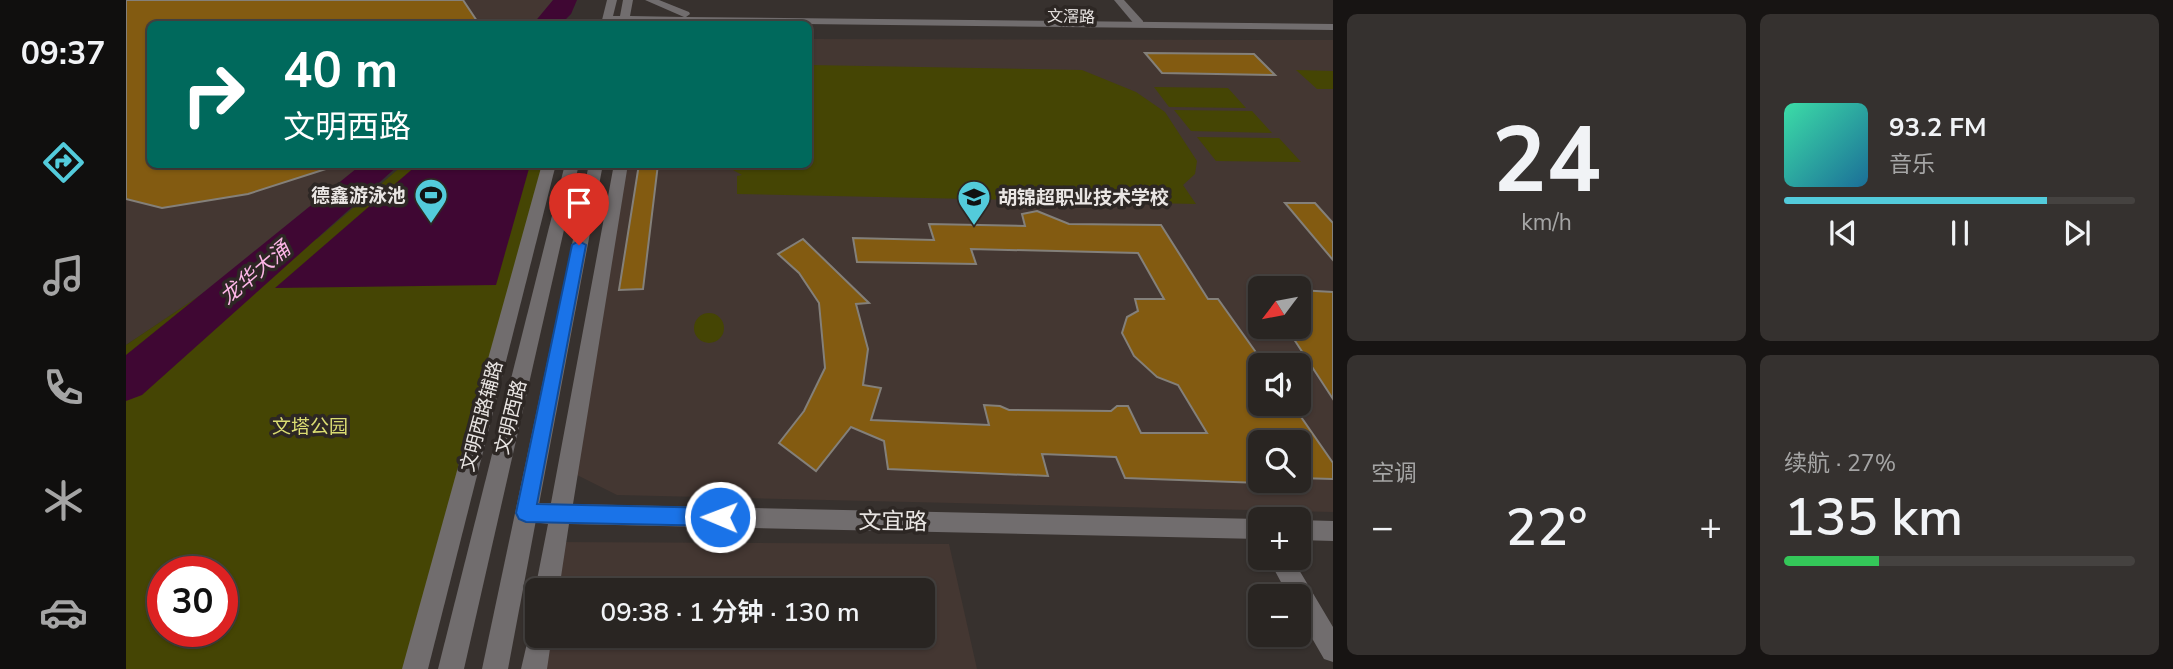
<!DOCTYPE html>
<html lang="zh">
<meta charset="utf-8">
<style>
body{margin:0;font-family:"Nunito Sans","Noto Sans SC",sans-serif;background:#35312f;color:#f1f3f6;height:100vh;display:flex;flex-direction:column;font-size:26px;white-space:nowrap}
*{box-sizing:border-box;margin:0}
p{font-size:23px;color:#a5a5a5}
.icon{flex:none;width:38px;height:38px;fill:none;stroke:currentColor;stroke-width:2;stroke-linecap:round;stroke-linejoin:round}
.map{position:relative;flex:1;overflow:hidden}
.side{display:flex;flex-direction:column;gap:14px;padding:14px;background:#171413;width:840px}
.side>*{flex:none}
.hud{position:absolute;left:21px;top:21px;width:665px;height:147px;border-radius:10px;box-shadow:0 2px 5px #0004,0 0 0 2px #454240;background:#00695c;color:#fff;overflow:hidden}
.needle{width:46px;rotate:238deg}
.fabs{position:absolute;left:1122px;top:276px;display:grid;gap:14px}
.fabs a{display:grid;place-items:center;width:63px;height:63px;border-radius:10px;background:#292522;box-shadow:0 2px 5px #0004,0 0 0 2px #454240;font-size:35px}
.speed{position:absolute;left:21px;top:556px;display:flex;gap:14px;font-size:35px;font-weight:700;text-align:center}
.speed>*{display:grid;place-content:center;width:91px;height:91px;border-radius:50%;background:#292522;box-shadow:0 2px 5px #0004,0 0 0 2px #454240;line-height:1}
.speed .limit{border:10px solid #d22;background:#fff;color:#111}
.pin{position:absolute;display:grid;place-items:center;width:60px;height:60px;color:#fff;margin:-72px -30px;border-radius:50% 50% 50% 0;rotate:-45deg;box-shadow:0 0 7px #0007}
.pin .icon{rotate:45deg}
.me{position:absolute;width:77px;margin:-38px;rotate:271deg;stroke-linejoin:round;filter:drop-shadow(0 0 5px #0008)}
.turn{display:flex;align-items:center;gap:24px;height:147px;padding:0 21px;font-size:32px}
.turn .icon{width:91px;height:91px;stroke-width:2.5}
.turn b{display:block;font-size:49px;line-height:60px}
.big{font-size:52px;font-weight:600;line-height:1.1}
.side .card{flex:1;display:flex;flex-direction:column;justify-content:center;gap:10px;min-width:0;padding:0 24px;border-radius:10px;background:#35312f}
.side .dial{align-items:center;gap:0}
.dial b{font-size:91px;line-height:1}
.song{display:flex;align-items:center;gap:21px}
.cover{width:84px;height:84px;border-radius:10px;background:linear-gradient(135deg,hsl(160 70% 55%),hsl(200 70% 35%))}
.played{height:7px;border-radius:4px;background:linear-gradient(90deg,#53cbdb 75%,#454240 75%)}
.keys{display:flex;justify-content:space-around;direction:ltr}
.heat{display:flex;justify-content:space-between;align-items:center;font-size:38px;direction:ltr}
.charge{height:10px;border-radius:5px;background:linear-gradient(90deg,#34c759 27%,#454240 0)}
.side .tiles{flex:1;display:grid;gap:14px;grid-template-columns:repeat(2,1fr)}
.trip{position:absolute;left:399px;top:578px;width:410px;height:70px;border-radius:10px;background:#292522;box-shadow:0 2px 5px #0004,0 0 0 2px #454240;font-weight:600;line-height:70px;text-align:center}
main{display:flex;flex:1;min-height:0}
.dock{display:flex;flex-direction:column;width:126px;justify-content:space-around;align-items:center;background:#100f0e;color:#a5a5a5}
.dock .icon{width:49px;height:49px}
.dock .on{color:#53cbdb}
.dock b{font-size:32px;color:#f1f3f6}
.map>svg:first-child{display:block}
.built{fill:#443732;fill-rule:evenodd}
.green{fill:#454504;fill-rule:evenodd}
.water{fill:#3f0733}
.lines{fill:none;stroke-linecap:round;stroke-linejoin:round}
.river{fill:#3f0733;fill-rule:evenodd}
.building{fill:#835b11;stroke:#84807a;stroke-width:2}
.minor{fill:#716d6e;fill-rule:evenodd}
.tertiary{fill:#716d6e;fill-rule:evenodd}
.route{fill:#1a73e8;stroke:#114b97;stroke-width:2}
.labels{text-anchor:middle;stroke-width:7;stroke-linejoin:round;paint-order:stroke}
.far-street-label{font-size:16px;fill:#e9e5e3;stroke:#2d2724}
.poi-label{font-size:19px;font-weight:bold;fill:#e9e5e3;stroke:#2d2724;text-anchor:end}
.street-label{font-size:19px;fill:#e9e5e3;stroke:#2d2724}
.park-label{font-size:19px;fill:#dadc72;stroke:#2d2724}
.water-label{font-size:21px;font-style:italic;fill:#fcb5e6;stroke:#2d2724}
.near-street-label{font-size:23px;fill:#e9e5e3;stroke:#2d2724}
</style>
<main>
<nav class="dock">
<b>09:37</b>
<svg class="icon on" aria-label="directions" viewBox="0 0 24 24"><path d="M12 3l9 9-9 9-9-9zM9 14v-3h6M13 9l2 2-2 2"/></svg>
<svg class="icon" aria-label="music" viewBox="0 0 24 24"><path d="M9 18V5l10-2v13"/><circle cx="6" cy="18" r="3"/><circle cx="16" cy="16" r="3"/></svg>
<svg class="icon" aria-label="phone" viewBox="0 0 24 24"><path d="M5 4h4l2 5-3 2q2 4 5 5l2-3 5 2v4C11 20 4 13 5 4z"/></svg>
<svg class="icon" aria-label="climate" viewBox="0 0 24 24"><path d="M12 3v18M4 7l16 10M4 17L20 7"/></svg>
<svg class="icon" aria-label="car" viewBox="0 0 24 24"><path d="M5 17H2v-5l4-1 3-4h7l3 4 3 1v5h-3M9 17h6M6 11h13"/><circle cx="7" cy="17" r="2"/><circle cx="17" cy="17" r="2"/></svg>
</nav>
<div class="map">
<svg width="1207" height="669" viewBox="0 0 1207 669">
<rect width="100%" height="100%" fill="#37312e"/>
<g class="built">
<polygon points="0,0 427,0 425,8 408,24 24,24 24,164 247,165 166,234 0,345"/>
<path d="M 683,39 L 1207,40 L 1207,512 L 491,495 L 447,473 L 499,165 L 682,164 ZM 1134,289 L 1172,289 L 1172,327 L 1134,327 ZM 1134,366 L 1172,366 L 1172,404 L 1134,404 ZM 1134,443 L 1172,443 L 1172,481 L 1134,481 Z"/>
<polygon points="423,542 823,544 851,669 400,669 411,606 411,635 796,635 796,590 414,590"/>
</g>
<g class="green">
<polygon points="683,65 956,70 1010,92 1039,112 1071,161 1069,174 1057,185 1070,204 611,194 611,176 616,175 598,165 682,164"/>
<polygon points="1170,70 1207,71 1207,89 1191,89"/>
<polygon points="1028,87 1102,88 1120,108 1043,107"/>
<polygon points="1048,110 1126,111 1146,133 1065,131"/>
<polygon points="1071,137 1153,138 1175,162 1090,161"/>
<path d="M 277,165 L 429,165 L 295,669 L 0,669 L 0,345 L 166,234 L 191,239 ZM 37,572 L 96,572 L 96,632 L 37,632 Z"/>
<circle cx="583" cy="328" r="15"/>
</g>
<polygon class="water" points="291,165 404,165 370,285 149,288"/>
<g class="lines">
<g class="river">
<polygon points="427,0 451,0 445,14 435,24 407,24"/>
<polygon points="236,164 274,164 16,395 0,401 0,355"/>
</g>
</g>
<g class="building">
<polygon points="0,0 337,0 353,24 24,24 24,164 203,164 203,168 122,194 36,208 0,199"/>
<polygon points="1019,53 1128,54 1149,75 1036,73"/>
<polygon points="513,164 532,164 517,289 493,290"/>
<polygon points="1159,203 1189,203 1207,223 1207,260"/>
<polygon points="911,211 943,224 1035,225 1082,299 1092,299 1134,358 1134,404 1166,404 1207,463 1207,479 1172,478 1172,443 1134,443 1134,483 999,478 990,457 916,454 922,476 762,469 758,441 725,427 690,471 653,443 678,411 699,368 693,303 673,273 652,254 677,239 743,303 730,304 742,349 737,385 755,388 745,420 863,425 858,405 874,406 883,410 985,411 991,406 1002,406 1015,433 1081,433 1052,385 1031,377 1008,356 996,333 1001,317 1012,311 1009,299 1038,299 1012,253 845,249 850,264 731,262 727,238 808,240 803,224 899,226 896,214"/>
<polygon points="1172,290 1207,292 1207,399 1160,327 1172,327"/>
</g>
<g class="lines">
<g class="minor">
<polygon points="988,0 998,0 1017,21 1017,25 1009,25"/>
<polygon points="416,164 430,164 302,669 276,669"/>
<polygon points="488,164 502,164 447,504 1134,519 1137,520 1134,520 1134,539 443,524 433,590 411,590 411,595 409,590 422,524 392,520 389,513 392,506 400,503 425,503"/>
<polygon points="1172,520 1207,521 1207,541 1172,540"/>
<polygon points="1142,558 1166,558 1207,627 1207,662 1198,659 1172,614 1172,597 1163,597"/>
<polygon points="411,624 411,635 426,635 421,669 395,669 405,626"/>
</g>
<g class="tertiary">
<polygon points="481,0 491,0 487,16 494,16 497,0 507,0 504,16 558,17 519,0 533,0 563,12 564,14 560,17 1207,24 1207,30 503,22 493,24 493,22 486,22 485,24 475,24"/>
<polygon points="439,164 453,164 338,669 312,669"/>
<polygon points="463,164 477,164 382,669 356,669"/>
</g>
</g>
<polygon class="route" points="453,241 460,245 411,504 594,508 601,511 604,517 601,524 594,526 400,522 393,519 390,513 446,245"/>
<defs>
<symbol id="stadium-pin" viewBox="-11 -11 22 30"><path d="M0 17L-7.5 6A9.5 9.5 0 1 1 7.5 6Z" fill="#53cbdb" stroke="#2d2724"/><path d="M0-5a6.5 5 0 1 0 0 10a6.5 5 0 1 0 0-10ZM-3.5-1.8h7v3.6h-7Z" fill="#111"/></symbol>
<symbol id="school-pin" viewBox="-11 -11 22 30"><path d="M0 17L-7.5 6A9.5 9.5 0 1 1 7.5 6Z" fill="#53cbdb" stroke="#2d2724"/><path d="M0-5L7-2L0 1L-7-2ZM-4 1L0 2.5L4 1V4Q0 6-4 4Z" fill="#111"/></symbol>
</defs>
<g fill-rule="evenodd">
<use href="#stadium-pin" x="286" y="176" width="38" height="52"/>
<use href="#school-pin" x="829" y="178" width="38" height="52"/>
</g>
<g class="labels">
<g class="far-street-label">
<text transform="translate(945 16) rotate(1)" y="6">文滘路</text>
</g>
<g class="poi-label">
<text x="280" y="202">德鑫游泳池</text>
<text x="872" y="204" text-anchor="start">胡锦超职业技术学校</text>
</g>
<g class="street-label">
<text transform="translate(355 416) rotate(-75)" y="7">文明西路辅路</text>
<text transform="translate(384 417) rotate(-76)" y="7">文明西路</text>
</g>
<g class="park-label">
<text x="184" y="433">文塔公园</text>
</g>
<g class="water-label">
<text transform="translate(129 273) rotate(-40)" y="7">龙华大涌</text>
</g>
<g class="near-street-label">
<text transform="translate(767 521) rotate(1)" y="8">文宜路</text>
</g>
</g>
</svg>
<div class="fabs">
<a><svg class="needle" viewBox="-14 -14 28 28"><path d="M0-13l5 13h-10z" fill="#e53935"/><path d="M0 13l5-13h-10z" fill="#a5a5a5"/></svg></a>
<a><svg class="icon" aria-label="sound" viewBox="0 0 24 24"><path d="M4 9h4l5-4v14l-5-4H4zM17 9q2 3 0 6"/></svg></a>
<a><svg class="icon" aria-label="search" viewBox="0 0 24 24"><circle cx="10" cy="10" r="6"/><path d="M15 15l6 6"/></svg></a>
<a>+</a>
<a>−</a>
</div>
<div class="speed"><div class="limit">30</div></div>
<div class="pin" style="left:453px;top:245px;background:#d93025"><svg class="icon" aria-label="arrive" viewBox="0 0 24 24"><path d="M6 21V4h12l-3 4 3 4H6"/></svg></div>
<svg class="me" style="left:594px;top:517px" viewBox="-20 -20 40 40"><circle r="17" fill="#1a73e8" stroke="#fff" stroke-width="3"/><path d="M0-11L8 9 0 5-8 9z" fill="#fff"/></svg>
<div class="trip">09:38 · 1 分钟 · 130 m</div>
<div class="hud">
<div class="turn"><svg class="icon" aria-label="right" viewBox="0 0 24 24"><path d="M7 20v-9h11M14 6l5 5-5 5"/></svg><div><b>40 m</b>文明西路</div></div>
</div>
</div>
<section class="side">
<div class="tiles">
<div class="card dial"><b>24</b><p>km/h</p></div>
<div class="card">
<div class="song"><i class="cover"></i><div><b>93.2 FM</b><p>音乐</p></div></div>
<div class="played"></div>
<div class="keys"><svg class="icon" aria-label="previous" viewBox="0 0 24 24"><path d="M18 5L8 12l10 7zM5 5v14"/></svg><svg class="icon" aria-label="pause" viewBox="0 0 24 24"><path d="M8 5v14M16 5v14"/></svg><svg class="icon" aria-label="next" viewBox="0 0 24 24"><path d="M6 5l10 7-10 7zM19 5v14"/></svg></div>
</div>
<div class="card"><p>空调</p>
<div class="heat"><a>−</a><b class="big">22°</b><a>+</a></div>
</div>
<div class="card"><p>续航 · 27%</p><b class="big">135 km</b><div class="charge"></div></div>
</div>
</section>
</main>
